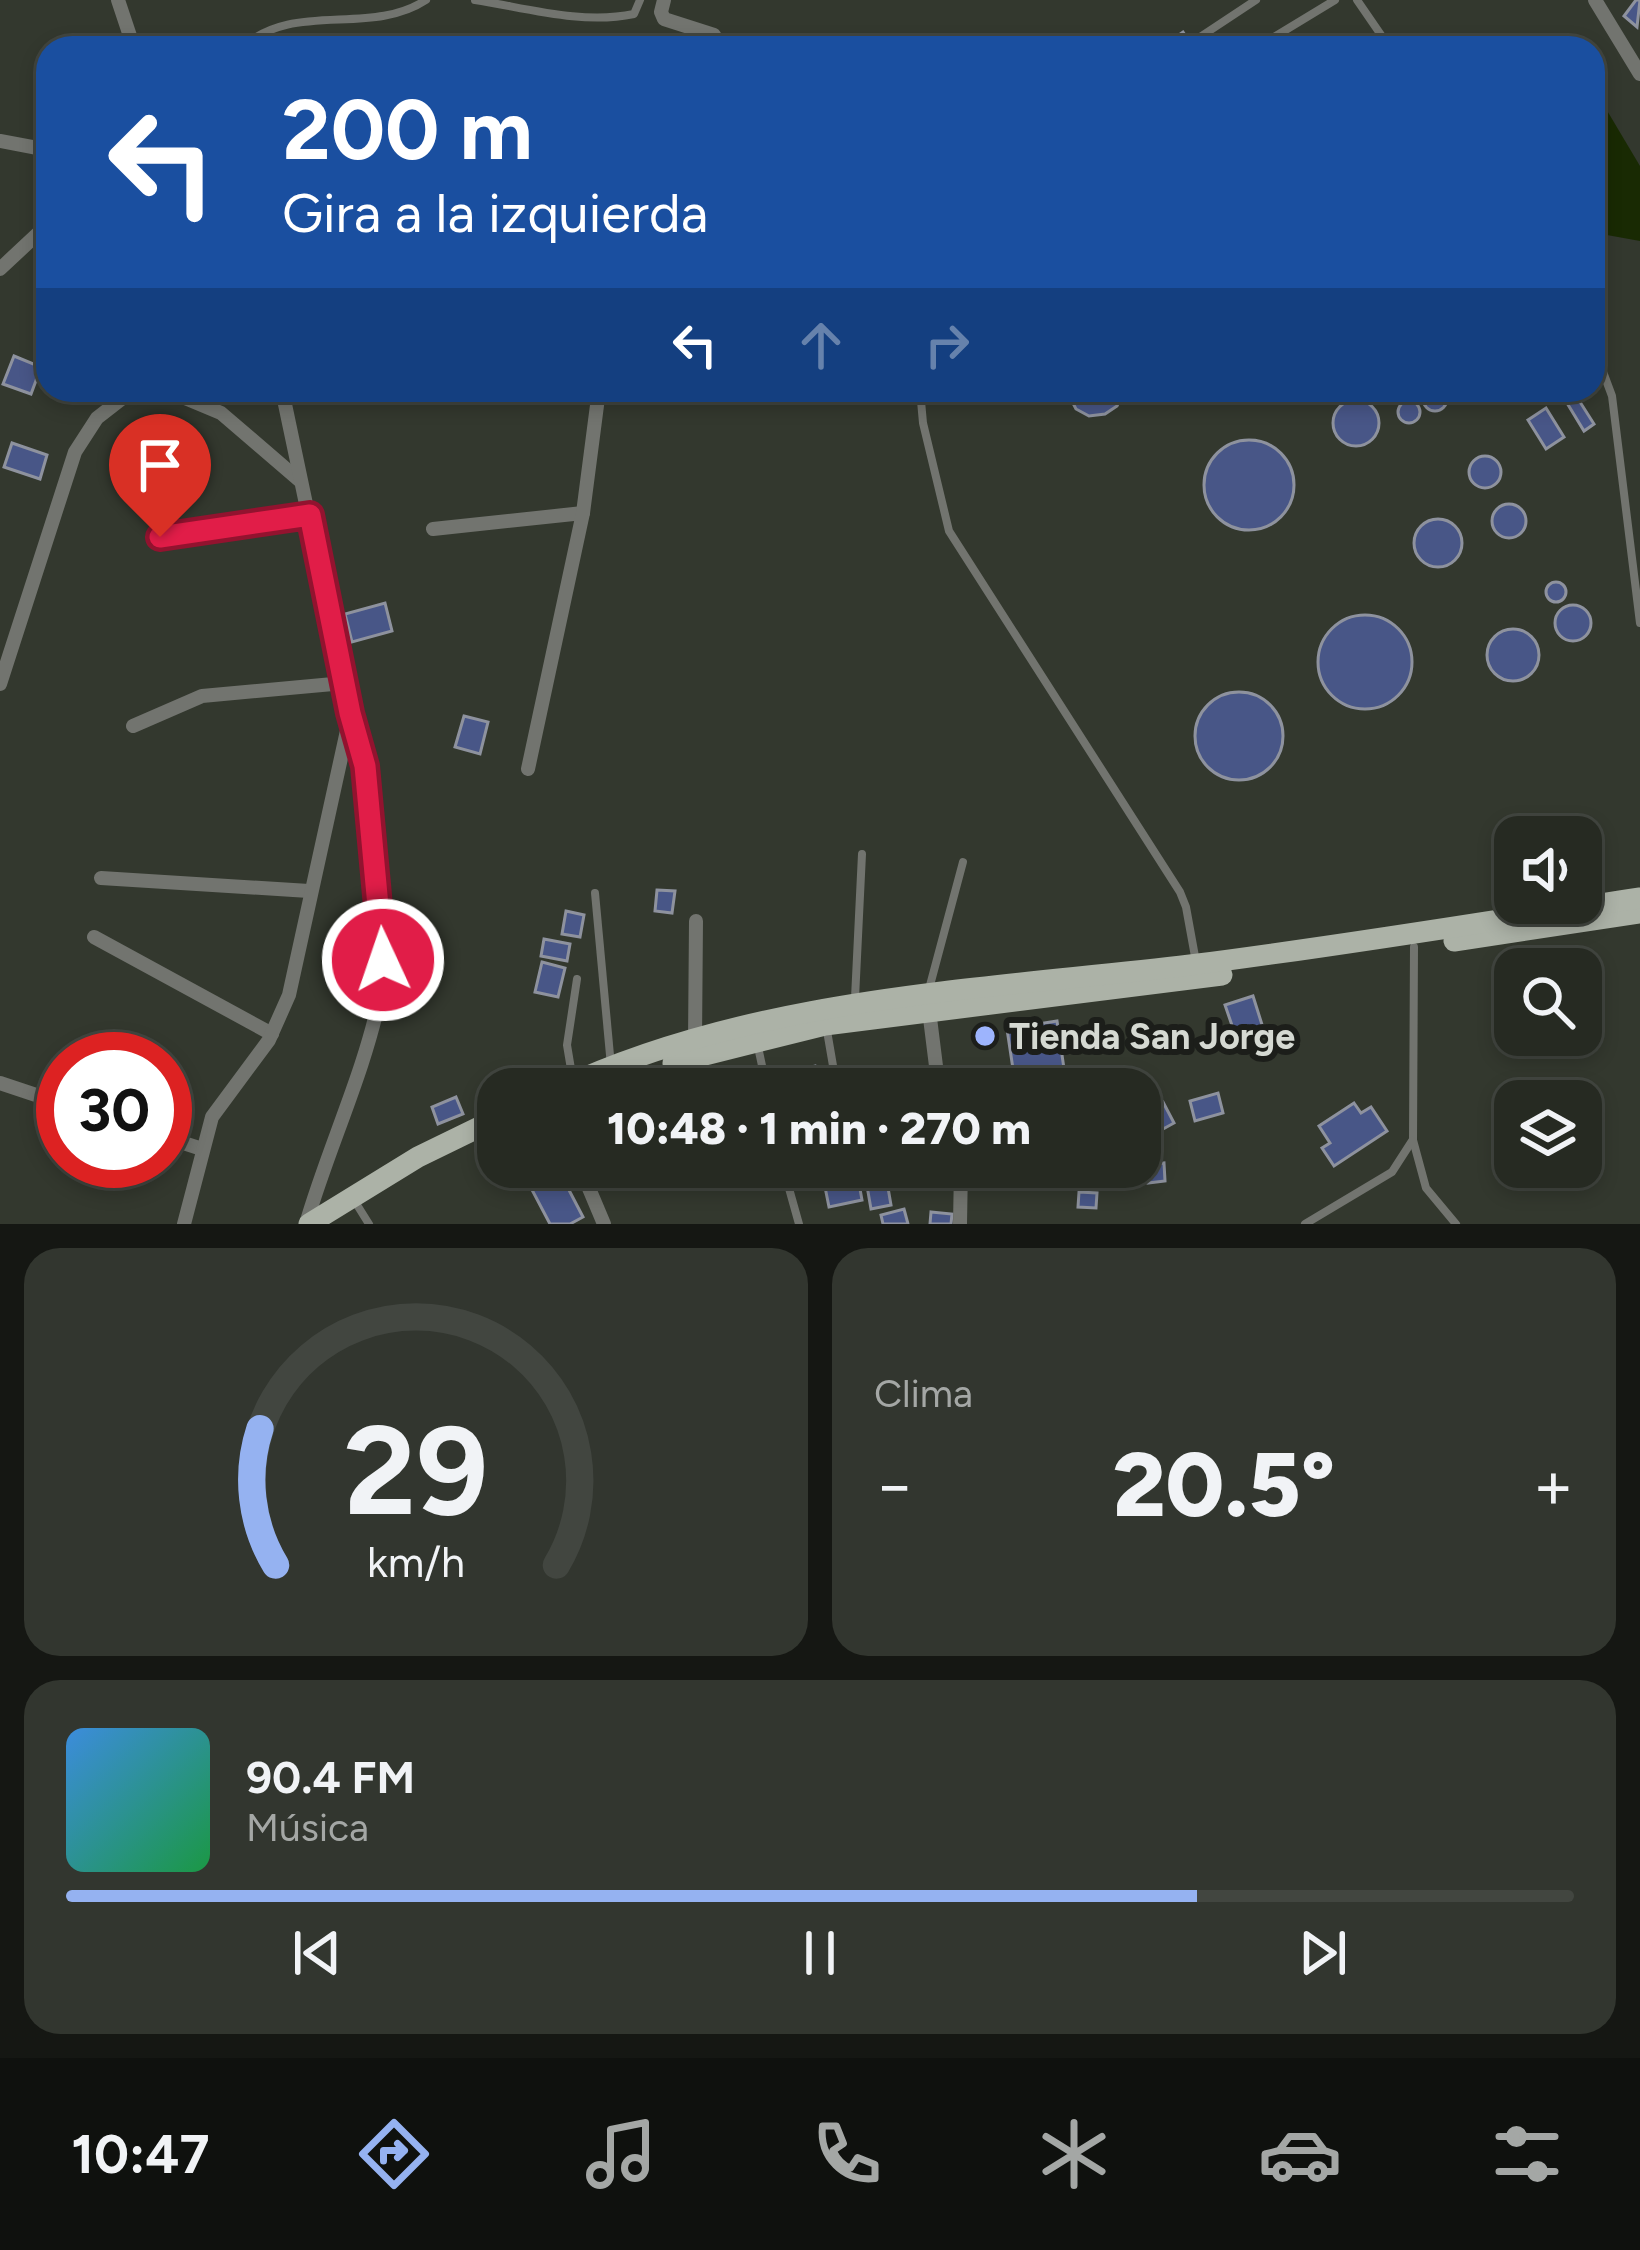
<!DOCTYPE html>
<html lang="es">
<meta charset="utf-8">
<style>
body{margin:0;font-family:Figtree,sans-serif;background:#32362f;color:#f1f3f6;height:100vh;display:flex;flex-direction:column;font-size:45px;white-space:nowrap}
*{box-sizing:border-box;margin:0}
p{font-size:39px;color:#a4a7a5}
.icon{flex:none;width:66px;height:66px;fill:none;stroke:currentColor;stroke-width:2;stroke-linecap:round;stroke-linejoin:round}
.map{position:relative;height:1224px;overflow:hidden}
.panel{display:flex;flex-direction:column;gap:24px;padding:24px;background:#151713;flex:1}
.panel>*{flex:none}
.top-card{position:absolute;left:36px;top:36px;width:1569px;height:366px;border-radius:36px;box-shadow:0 6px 18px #0003,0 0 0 3px #424640;background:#1a4fa0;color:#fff;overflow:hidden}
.buttons{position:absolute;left:1494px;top:816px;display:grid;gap:24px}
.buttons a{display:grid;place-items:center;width:108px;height:108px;border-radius:24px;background:#262a22;box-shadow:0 6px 18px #0003,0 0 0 3px #424640;font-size:60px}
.speed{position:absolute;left:36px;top:1032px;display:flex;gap:24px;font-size:60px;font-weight:700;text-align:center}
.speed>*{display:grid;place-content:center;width:156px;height:156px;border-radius:50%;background:#262a22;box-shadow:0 6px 18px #0003,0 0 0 3px #424640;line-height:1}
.speed .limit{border:18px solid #d22;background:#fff;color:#111}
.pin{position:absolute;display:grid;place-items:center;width:102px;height:102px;color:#fff;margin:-123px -51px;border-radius:50% 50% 50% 0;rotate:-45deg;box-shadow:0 0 12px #0007}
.pin .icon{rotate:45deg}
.me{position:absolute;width:132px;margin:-66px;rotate:357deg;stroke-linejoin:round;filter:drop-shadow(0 0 9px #0008)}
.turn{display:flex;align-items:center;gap:42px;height:252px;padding:0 48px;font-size:54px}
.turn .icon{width:156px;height:156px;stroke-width:2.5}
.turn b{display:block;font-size:84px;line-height:102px}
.lanes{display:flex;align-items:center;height:114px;padding:0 48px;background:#0003;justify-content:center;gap:60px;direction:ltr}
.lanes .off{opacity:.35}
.big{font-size:90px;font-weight:800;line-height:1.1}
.panel .card{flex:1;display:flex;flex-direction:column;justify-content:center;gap:18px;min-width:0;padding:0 42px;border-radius:36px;background:#32362f}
.panel .dial{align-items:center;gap:0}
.dial svg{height:312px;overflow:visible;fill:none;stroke:#424640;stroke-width:7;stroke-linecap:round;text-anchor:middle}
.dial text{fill:#f1f3f6;stroke:none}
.song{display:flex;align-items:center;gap:36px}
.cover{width:144px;height:144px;border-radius:18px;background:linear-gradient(135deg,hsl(210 70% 55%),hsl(140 70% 35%))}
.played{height:12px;border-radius:6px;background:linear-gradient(90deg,#95b2f1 75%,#424640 75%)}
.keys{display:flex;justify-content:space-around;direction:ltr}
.heat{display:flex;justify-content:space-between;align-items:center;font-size:66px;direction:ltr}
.panel .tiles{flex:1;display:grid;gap:24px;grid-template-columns:1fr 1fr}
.card:last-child{grid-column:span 2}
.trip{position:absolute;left:477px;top:1068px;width:684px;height:120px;border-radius:36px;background:#262a22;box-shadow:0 6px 18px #0003,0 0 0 3px #424640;font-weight:800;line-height:120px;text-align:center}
.tabs{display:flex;height:192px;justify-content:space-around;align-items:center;background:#0f110e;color:#a4a7a5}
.tabs .icon{width:84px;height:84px}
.tabs .selected{color:#95b2f1}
.tabs b{font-size:54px;color:#f1f3f6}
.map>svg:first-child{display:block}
.water{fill:#192a03}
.building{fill:#485687;stroke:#8e929e;stroke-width:3}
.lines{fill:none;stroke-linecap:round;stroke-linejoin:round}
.lane{stroke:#72746f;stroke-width:8}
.street{stroke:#72746f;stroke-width:14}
.primary{stroke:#acb2a7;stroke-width:21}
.route-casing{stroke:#92132f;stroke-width:30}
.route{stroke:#e11d48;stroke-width:21}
.poi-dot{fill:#9db4fd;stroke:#1c1e1a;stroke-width:4.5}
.labels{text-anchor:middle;stroke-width:12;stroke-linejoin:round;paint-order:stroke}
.poi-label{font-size:36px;font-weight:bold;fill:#d5d9d2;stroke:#1c1e1a;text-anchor:start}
</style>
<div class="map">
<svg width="1640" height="1224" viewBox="0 0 1640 1224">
<rect width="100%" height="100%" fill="#33382e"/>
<polygon class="water" points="1593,87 1640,166 1640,241 1607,235 1593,213"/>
<g class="building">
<polygon points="1636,0 1640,0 1637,27 1624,16"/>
<polygon points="1183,32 1194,48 1160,48"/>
<polygon points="1593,227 1604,245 1593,253"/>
<polygon points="14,356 41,367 31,394 3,384"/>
<circle cx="1435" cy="399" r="12"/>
<polygon points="1066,390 1124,390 1124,392 1117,406 1105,414 1089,416 1076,409"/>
<polygon points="1573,391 1594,424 1584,431 1564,398"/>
<circle cx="1356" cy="423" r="23"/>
<circle cx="1409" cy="412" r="11"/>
<polygon points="1546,408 1564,437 1546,449 1528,420"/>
<circle cx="1249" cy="485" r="45"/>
<polygon points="12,443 47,455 40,479 4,467"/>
<circle cx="1485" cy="472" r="16"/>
<circle cx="1509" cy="521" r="17"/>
<circle cx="1438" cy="543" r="24"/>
<circle cx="1556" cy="592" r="10"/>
<polygon points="385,603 392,631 352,642 345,614"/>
<circle cx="1573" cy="623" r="18"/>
<circle cx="1365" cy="662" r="47"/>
<circle cx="1513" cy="655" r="26"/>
<circle cx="1239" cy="736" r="44"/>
<polygon points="464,716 488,722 480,754 455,747"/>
<polygon points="657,890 675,891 672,913 655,911"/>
<polygon points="566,911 584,915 580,937 562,934"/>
<polygon points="544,939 570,944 567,961 541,956"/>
<polygon points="542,962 565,968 558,997 535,992"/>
<polygon points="1253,996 1264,1031 1237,1040 1225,1005"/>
<polygon points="1057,1021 1067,1089 1016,1089 1007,1029"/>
<polygon points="815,1066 820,1089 799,1089 795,1071"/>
<polygon points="1218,1093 1223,1113 1195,1121 1190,1101"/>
<polygon points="456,1097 463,1114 438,1124 432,1107"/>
<polygon points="1163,1102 1174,1123 1154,1134 1143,1113"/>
<polygon points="1354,1103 1361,1113 1371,1107 1387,1131 1334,1166 1322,1148 1330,1143 1319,1126"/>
<polygon points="1164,1163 1165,1181 1148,1183 1147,1165"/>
<polygon points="520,1167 557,1167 583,1217 570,1224 550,1224"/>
<polygon points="821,1167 856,1167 862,1200 829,1207"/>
<polygon points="887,1182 891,1205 871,1209 867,1186"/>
<polygon points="1079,1192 1097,1193 1096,1208 1078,1207"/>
<polygon points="904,1209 908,1224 883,1224 881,1215"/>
<polygon points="931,1212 952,1214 951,1224 930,1224"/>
</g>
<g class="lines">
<g class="lane">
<path d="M 475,0 C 526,8 582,25 634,14 L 640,0"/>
<polyline points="1357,0 1390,48"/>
<polyline points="1191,43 1256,0"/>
<path d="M 242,48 C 293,0 370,37 426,0"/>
<polyline points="1256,48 1335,0"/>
<polyline points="1593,345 1612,396 1640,623"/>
<polyline points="920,390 923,423 949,531 1180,892 1186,907 1196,962"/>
<polyline points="595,893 611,1066"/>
<polyline points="1414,947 1413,1140 1426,1188 1456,1224"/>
<polyline points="929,989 963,862"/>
<polyline points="855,998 862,854"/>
<polyline points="826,1025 837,1089"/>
<polyline points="758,1047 767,1089"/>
<polyline points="573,1081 567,1045 577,979"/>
<polyline points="783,1167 799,1224"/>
<polyline points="354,1200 369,1224"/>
<polyline points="1305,1224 1392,1172 1412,1141"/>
</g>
<g class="street">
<polyline points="118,0 134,48"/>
<polyline points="664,0 661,12 664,19 714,35 717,40 714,48"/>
<polyline points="1595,0 1640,74"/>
<polyline points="0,141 48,150"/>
<polyline points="0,269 48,224"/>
<polyline points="166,390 221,413 299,480"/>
<path d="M 282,390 L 350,713 C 370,781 394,928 380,996 C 364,1074 328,1148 306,1224"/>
<polyline points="433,529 583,513"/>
<polyline points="160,537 266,525 310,515"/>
<polyline points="0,684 75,452 97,418 133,390"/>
<polyline points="133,726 202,696 344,683"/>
<polyline points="528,769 583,513 599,390"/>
<polyline points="101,878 309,891"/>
<polyline points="94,937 272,1034"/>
<polyline points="929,1010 937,1074 944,1089"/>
<polyline points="695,1041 696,921"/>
<polyline points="0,1083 63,1104"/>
<polyline points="165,1137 202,1149"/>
<polyline points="580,1167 604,1224"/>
<polyline points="184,1224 212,1117 269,1040 289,995 350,717"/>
<polyline points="960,1224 961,1167"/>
</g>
<g class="primary">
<polyline points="1454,941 1640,913"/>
<polyline points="673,1063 825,1025 1222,975"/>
<path d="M 559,1089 C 754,997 980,990 1190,965 C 1341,946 1490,921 1640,898"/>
<polyline points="309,1224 418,1157 498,1118"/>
</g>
</g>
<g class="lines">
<defs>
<polyline id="route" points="160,537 310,515 350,713 365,766 383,960"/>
</defs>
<use href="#route" class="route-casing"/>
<use href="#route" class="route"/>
</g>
<circle class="poi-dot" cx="985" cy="1036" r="12"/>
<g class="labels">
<g class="poi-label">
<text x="1009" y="1049">Tienda San Jorge</text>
</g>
</g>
</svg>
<div class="buttons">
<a><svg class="icon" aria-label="sound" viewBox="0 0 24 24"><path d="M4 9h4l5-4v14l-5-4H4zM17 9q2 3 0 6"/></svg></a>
<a><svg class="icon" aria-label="search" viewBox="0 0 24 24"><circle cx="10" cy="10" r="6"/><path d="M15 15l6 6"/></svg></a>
<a><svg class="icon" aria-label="layers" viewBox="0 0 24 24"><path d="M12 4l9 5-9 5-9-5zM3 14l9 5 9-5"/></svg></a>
</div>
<div class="speed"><div class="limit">30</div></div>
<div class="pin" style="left:160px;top:537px;background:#d93025"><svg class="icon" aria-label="arrive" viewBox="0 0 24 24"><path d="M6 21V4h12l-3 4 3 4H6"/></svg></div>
<svg class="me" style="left:383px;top:960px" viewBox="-20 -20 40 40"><circle r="17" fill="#e11d48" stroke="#fff" stroke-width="3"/><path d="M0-11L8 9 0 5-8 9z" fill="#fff"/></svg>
<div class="trip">10:48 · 1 min · 270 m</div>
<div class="top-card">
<div class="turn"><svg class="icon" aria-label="left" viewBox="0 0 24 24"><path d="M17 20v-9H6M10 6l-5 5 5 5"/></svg><div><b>200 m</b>Gira a la izquierda</div></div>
<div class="lanes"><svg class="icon" aria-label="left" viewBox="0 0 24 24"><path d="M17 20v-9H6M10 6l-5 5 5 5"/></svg><svg class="icon off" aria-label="ahead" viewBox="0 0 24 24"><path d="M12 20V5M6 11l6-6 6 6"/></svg><svg class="icon off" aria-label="right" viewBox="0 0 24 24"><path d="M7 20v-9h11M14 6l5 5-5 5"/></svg></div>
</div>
</div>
<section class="panel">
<div class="tiles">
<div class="card dial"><svg viewBox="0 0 100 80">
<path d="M14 69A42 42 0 1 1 86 69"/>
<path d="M14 69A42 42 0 0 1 10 34" stroke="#95b2f1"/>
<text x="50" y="56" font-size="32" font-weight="700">29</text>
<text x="50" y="72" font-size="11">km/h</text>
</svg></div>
<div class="card"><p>Clima</p>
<div class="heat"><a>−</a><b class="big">20.5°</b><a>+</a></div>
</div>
<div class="card">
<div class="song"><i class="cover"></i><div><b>90.4 FM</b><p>Música</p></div></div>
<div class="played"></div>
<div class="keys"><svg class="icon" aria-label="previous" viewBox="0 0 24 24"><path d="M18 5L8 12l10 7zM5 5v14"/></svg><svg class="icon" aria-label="pause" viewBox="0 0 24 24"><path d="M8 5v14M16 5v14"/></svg><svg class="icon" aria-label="next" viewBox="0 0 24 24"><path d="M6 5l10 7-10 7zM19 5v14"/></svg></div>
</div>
</div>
</section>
<nav class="tabs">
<b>10:47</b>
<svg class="icon selected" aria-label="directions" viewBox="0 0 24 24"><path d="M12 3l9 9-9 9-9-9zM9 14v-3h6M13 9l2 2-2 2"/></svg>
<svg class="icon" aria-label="music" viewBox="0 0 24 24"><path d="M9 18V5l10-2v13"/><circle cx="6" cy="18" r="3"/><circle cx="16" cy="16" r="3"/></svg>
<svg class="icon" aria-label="phone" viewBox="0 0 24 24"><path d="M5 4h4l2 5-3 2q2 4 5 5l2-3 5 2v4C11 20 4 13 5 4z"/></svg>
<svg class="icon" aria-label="climate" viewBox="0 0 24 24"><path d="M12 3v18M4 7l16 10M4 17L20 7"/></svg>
<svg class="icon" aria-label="car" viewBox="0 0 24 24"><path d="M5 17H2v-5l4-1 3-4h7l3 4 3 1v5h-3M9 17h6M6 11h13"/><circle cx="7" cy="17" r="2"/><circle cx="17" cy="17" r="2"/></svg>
<svg class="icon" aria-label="filters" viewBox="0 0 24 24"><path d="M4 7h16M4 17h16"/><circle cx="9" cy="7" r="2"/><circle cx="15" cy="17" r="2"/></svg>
</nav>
